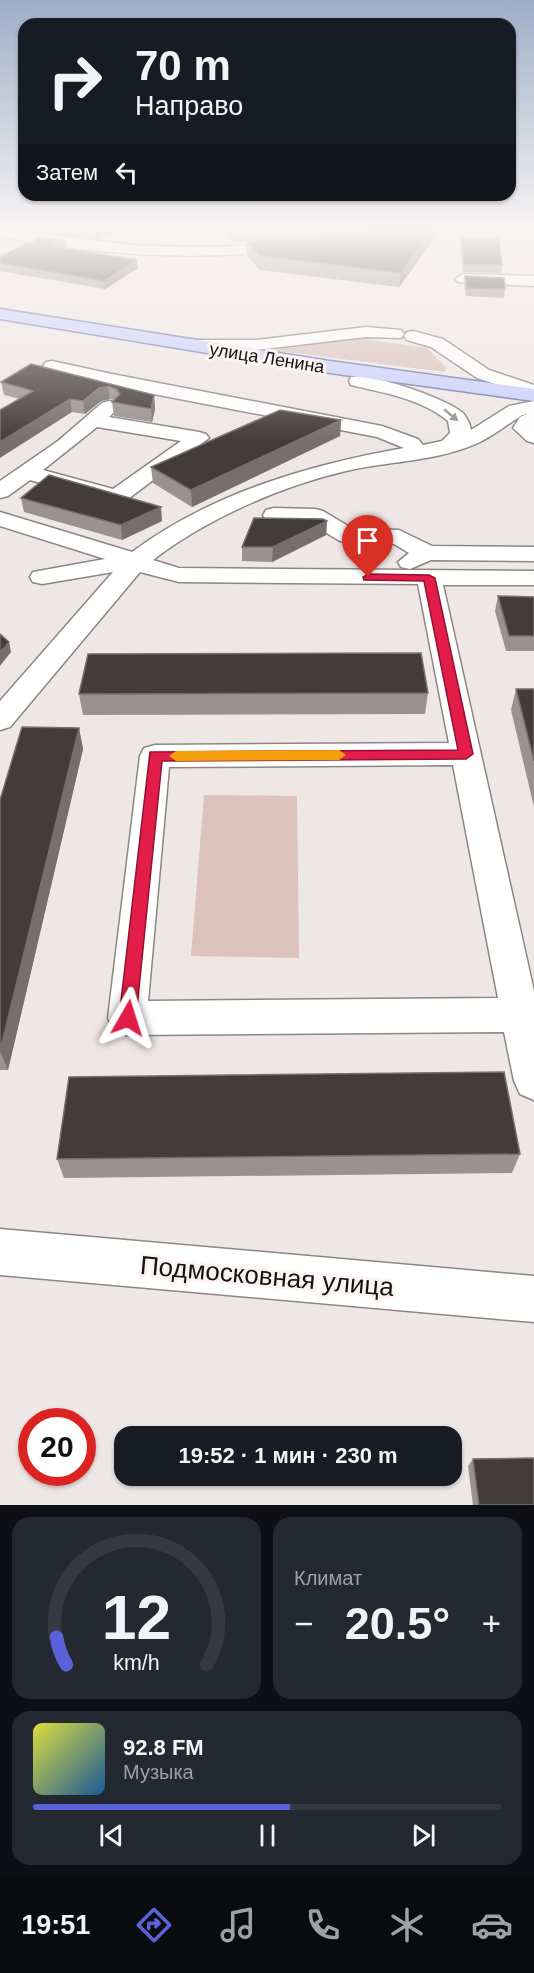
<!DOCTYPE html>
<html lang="ru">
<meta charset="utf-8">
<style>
body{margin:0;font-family:Helvetica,sans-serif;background:#242831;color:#f1f3f6;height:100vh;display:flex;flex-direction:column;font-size:22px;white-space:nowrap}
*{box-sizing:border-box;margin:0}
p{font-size:20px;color:#9ea1a6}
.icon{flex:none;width:33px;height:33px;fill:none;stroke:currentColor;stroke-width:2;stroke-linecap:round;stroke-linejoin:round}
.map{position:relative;height:1505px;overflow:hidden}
.panel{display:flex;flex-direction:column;gap:12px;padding:12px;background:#0d0f14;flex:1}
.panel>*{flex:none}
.guide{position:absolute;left:18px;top:18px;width:498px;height:183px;border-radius:18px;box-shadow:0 2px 4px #0004;background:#171b24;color:#f1f3f6;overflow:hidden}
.speed{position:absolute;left:18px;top:1408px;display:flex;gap:12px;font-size:30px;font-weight:700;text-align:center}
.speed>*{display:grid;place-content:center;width:78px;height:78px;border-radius:50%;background:#171b24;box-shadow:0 2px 4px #0004;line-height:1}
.speed .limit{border:9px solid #d22;background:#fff;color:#111}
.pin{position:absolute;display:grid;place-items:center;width:51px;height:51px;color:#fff;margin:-62px -26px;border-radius:50% 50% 50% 0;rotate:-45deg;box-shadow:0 0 6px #0007}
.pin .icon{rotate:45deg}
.me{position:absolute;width:66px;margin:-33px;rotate:6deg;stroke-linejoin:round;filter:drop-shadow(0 0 4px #0008)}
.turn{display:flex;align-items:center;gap:21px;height:126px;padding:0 18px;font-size:27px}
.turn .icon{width:78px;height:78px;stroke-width:2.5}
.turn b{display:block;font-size:42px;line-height:51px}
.then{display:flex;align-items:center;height:57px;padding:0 18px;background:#0003;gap:12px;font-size:22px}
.big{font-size:45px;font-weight:800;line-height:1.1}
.panel .widget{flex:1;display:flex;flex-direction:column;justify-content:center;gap:9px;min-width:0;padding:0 21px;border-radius:18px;background:#242831}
.panel .dial{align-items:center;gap:0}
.dial svg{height:156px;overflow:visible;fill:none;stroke:#363941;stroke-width:7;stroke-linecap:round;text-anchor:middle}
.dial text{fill:#f1f3f6;stroke:none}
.song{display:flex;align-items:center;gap:18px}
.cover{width:72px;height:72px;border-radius:9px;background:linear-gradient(135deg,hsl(60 70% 55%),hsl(210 70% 35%))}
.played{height:6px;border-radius:3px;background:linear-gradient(90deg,#5b61d9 55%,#363941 55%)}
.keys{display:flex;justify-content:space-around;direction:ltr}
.heat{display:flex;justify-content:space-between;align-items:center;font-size:33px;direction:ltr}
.panel .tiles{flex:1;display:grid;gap:12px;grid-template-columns:1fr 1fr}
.widget:last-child{grid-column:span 2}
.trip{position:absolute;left:114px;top:1426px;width:348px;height:60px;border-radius:18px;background:#171b24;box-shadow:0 2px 4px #0004;font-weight:800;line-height:60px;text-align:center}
.dock{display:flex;height:96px;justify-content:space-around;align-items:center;background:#090b0e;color:#9ea1a6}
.dock .icon{width:42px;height:42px}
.dock .selected{color:#5b61d9}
.dock b{font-size:27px;color:#f1f3f6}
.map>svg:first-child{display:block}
.green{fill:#dbc2bb}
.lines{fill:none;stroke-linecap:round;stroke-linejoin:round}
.minor-casing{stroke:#8d8683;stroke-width:3}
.major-casing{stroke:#737aaa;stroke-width:3}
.minor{fill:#fff;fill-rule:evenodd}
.major{fill:#cad1fd;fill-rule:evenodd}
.wall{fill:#989290}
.shaded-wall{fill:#766f6d}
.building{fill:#423c3a;stroke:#766f6d;stroke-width:1.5}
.oneway{fill:#969594}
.route{fill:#e11d48;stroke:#92132f;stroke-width:1.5}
.slow{fill:#f59e0b}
.labels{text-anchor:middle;stroke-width:6;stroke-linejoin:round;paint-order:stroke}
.far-street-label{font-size:18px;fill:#151312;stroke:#fdf4f2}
.near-street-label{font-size:26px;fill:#151312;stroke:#fdf4f2}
</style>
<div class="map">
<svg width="534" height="1505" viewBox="0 0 534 1505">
<rect width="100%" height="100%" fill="#efe7e5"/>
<g class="green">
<polygon points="363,339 427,348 446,368 445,372 271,350"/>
<polygon points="204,795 297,796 299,958 191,956"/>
</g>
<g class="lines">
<defs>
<g id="minor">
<path d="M 0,230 L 143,246 L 217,247 L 287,243 L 294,247 C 287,255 270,253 259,253 C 173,260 85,253 0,236 Z"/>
<polygon points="463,274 534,276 534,286 458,282 455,279"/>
<polygon points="366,327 401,330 404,334 401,338 366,337 256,350 192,350 186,349 183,345 186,341 192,340 256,340"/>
<polygon points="413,331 443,339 489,370 534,385 534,397 477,378 431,347 407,340 404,336 407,332"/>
<path d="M 52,361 L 112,374 L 382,426 L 418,439 L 423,445 L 442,441 L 450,433 L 448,421 C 422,399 384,393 351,385 L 349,381 L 351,377 C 371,372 448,399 463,413 C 467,418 470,424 471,430 L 509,406 L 534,401 L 534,443 L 527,441 L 513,428 L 520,417 L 527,414 L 522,415 C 508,424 494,435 480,442 C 441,461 388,461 346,471 C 281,486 206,519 153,560 L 179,568 L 534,571 L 534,585 L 443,585 L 534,991 L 534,1100 L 520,1094 L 514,1081 L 504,1032 L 127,1035 L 113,1030 L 108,1018 L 140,756 L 144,748 L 155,745 L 449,743 L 418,584 L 179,582 L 140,572 L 10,727 L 0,730 L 0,701 L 113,572 L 42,584 L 33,582 L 30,577 L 33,572 L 105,559 L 0,526 L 0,512 L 132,552 C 212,493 308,465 404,448 L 377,437 L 112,386 L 46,370 L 43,366 L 46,362 ZM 453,765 L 498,998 L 148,1001 L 169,767 Z"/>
<path d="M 109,401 L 116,403 L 119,407 L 109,417 L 199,432 L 206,434 L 209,438 L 124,502 L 116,504 L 30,480 L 8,496 L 0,498 L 0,481 L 58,441 L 102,403 ZM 97,427 L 181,441 L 113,489 L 43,470 Z"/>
<polygon points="274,508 315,509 323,511 353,529 399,530 432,546 534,547 534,561 431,560 410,569 401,567 398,562 409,553 394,544 340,541 310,523 266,520 263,515 266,510"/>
<polygon points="0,1229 534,1276 534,1322 0,1275"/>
</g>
<polygon id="major" points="0,309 330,361 534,389 534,401 330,373 0,319"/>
</defs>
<use href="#minor" class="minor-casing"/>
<use href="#major" class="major-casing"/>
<use href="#minor" class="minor"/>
<use href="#major" class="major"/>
</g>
<g class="wall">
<polygon points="55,230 121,230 94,240 56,235"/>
<polygon points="223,230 440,230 399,287 260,270 246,255 246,242 234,243"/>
<polygon points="461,237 502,265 501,273 463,272 460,245"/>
<polygon points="33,240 68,249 138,268 105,289 0,271 0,257 34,243"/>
<polygon points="465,276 505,289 504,298 466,296 464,285"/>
<polygon points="31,364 154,395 155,409 152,422 114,416 112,402 114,400 110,399 101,401 85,414 72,412 4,395 1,382"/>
<polygon points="341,420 340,436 192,507 153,483 151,467"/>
<polygon points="21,498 162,521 122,540 24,512"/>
<polygon points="327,521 326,535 272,562 242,561 242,547"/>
<polygon points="498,596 534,597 534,651 506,651 495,611"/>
<polygon points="516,689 534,689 534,807 511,710"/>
<polygon points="428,693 425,714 83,715 79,694"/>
<polygon points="79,728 83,749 8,1070 0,1070 0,800"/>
<polygon points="520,1154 512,1173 64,1178 57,1159"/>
<polygon points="473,1459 534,1505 473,1505 468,1466"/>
</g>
<g class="shaded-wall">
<polygon points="93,230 121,230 94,240"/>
<polygon points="322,230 379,230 322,238"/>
<polygon points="432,230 440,230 399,287 401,273"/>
<polygon points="67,241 68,249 52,246"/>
<polygon points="137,260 138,268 105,289 104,281"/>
<polygon points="108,386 110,399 101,401 85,414 83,401 99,388"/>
<polygon points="154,395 155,409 152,422 151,409"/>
<polygon points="70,399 72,412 0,458 0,442"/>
<polygon points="341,420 340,436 192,507 191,490"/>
<polygon points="161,507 162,521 122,540 121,525"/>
<polygon points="327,521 326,535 272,562 273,547"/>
<polygon points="9,642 11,652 0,666 0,652"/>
<polygon points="79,728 83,749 8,1070 0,1051"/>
</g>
<g class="building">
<polygon points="376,230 432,230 401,273 260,256 246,242 323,238"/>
<polygon points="38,237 67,241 52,246 137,260 104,281 0,263 0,257 28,242 35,243 33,240"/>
<polygon points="461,237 499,239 502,265 464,264"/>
<polygon points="465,276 504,278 505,289 467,288"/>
<polygon points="31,364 154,395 151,409 112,402 120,394 116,389 108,386 99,388 83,401 70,399 0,442 0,410 33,391 1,382"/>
<polygon points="280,410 341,420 191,490 151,467"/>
<polygon points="49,475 161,507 121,525 21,498"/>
<polygon points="254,518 323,519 327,521 273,547 242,547"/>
<polygon points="498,596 534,597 534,636 509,636"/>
<polygon points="0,634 9,642 0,652"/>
<polygon points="421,653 428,693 79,694 88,654"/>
<polygon points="516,689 534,689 534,761"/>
<polygon points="22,727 79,728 0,1051 0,800"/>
<polygon points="504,1072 520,1154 57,1159 69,1077"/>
<polygon points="534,1458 534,1505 479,1505 473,1459"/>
</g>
<defs><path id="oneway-solid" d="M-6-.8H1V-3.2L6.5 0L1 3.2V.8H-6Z" transform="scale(1.5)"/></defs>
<use class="oneway" href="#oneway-solid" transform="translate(451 415) rotate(40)"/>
<linearGradient id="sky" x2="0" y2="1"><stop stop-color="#9daec8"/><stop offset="0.52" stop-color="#f8f4f3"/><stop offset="1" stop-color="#f8f4f3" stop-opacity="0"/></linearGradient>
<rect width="534" height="441" fill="url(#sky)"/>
<polygon class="route" points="368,574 429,575 435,578 473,754 466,759 162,761 136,1018 134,1024 128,1026 121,1024 119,1018 150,752 458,750 424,581 364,580 363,577"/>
<polygon class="slow" points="339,750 346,755 339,760 176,761 169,756 176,751"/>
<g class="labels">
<g class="far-street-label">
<text transform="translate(267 358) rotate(9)" y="6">улица Ленина</text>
</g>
<g class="near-street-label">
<text transform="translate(267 1276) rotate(5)" y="9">Подмосковная улица</text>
</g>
</g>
</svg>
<div class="speed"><div class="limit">20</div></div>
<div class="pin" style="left:368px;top:577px;background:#d93025"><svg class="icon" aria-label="arrive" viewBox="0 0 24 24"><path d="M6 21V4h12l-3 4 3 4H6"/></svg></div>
<svg class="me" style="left:128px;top:1018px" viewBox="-20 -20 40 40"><path d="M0-17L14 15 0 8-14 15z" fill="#e11d48" stroke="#fff" stroke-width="4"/></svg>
<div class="trip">19:52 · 1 мин · 230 m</div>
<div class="guide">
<div class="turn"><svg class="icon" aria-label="right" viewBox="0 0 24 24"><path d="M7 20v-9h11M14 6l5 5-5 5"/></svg><div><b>70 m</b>Направо</div></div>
<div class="then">Затем<svg class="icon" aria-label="left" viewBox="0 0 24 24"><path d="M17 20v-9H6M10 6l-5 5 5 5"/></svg></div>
</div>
</div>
<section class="panel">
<div class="tiles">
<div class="widget dial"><svg viewBox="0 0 100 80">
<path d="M14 69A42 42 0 1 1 86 69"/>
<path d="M14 69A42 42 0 0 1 9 55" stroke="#5b61d9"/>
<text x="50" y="56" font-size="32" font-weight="700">12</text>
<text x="50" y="72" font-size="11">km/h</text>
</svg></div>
<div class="widget"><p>Климат</p>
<div class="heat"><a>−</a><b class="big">20.5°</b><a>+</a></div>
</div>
<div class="widget">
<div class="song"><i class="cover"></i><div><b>92.8 FM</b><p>Музыка</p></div></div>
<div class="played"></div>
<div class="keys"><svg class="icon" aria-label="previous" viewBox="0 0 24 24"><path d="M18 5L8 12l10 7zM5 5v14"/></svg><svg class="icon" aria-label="pause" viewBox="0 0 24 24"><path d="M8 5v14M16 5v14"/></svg><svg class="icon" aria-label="next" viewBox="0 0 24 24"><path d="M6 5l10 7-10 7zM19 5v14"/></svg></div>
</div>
</div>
</section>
<nav class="dock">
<b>19:51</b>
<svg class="icon selected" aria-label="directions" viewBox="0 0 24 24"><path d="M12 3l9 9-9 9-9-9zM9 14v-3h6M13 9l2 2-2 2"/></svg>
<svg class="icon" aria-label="music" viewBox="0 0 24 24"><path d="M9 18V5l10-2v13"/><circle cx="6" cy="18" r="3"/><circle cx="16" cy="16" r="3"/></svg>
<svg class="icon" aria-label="phone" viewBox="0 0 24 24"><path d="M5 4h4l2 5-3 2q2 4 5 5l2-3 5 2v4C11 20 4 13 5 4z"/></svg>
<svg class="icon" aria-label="climate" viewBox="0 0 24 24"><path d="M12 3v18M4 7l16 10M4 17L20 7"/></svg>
<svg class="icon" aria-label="car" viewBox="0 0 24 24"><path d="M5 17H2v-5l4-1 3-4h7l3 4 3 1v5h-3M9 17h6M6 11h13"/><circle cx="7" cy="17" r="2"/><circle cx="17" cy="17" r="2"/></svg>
</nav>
